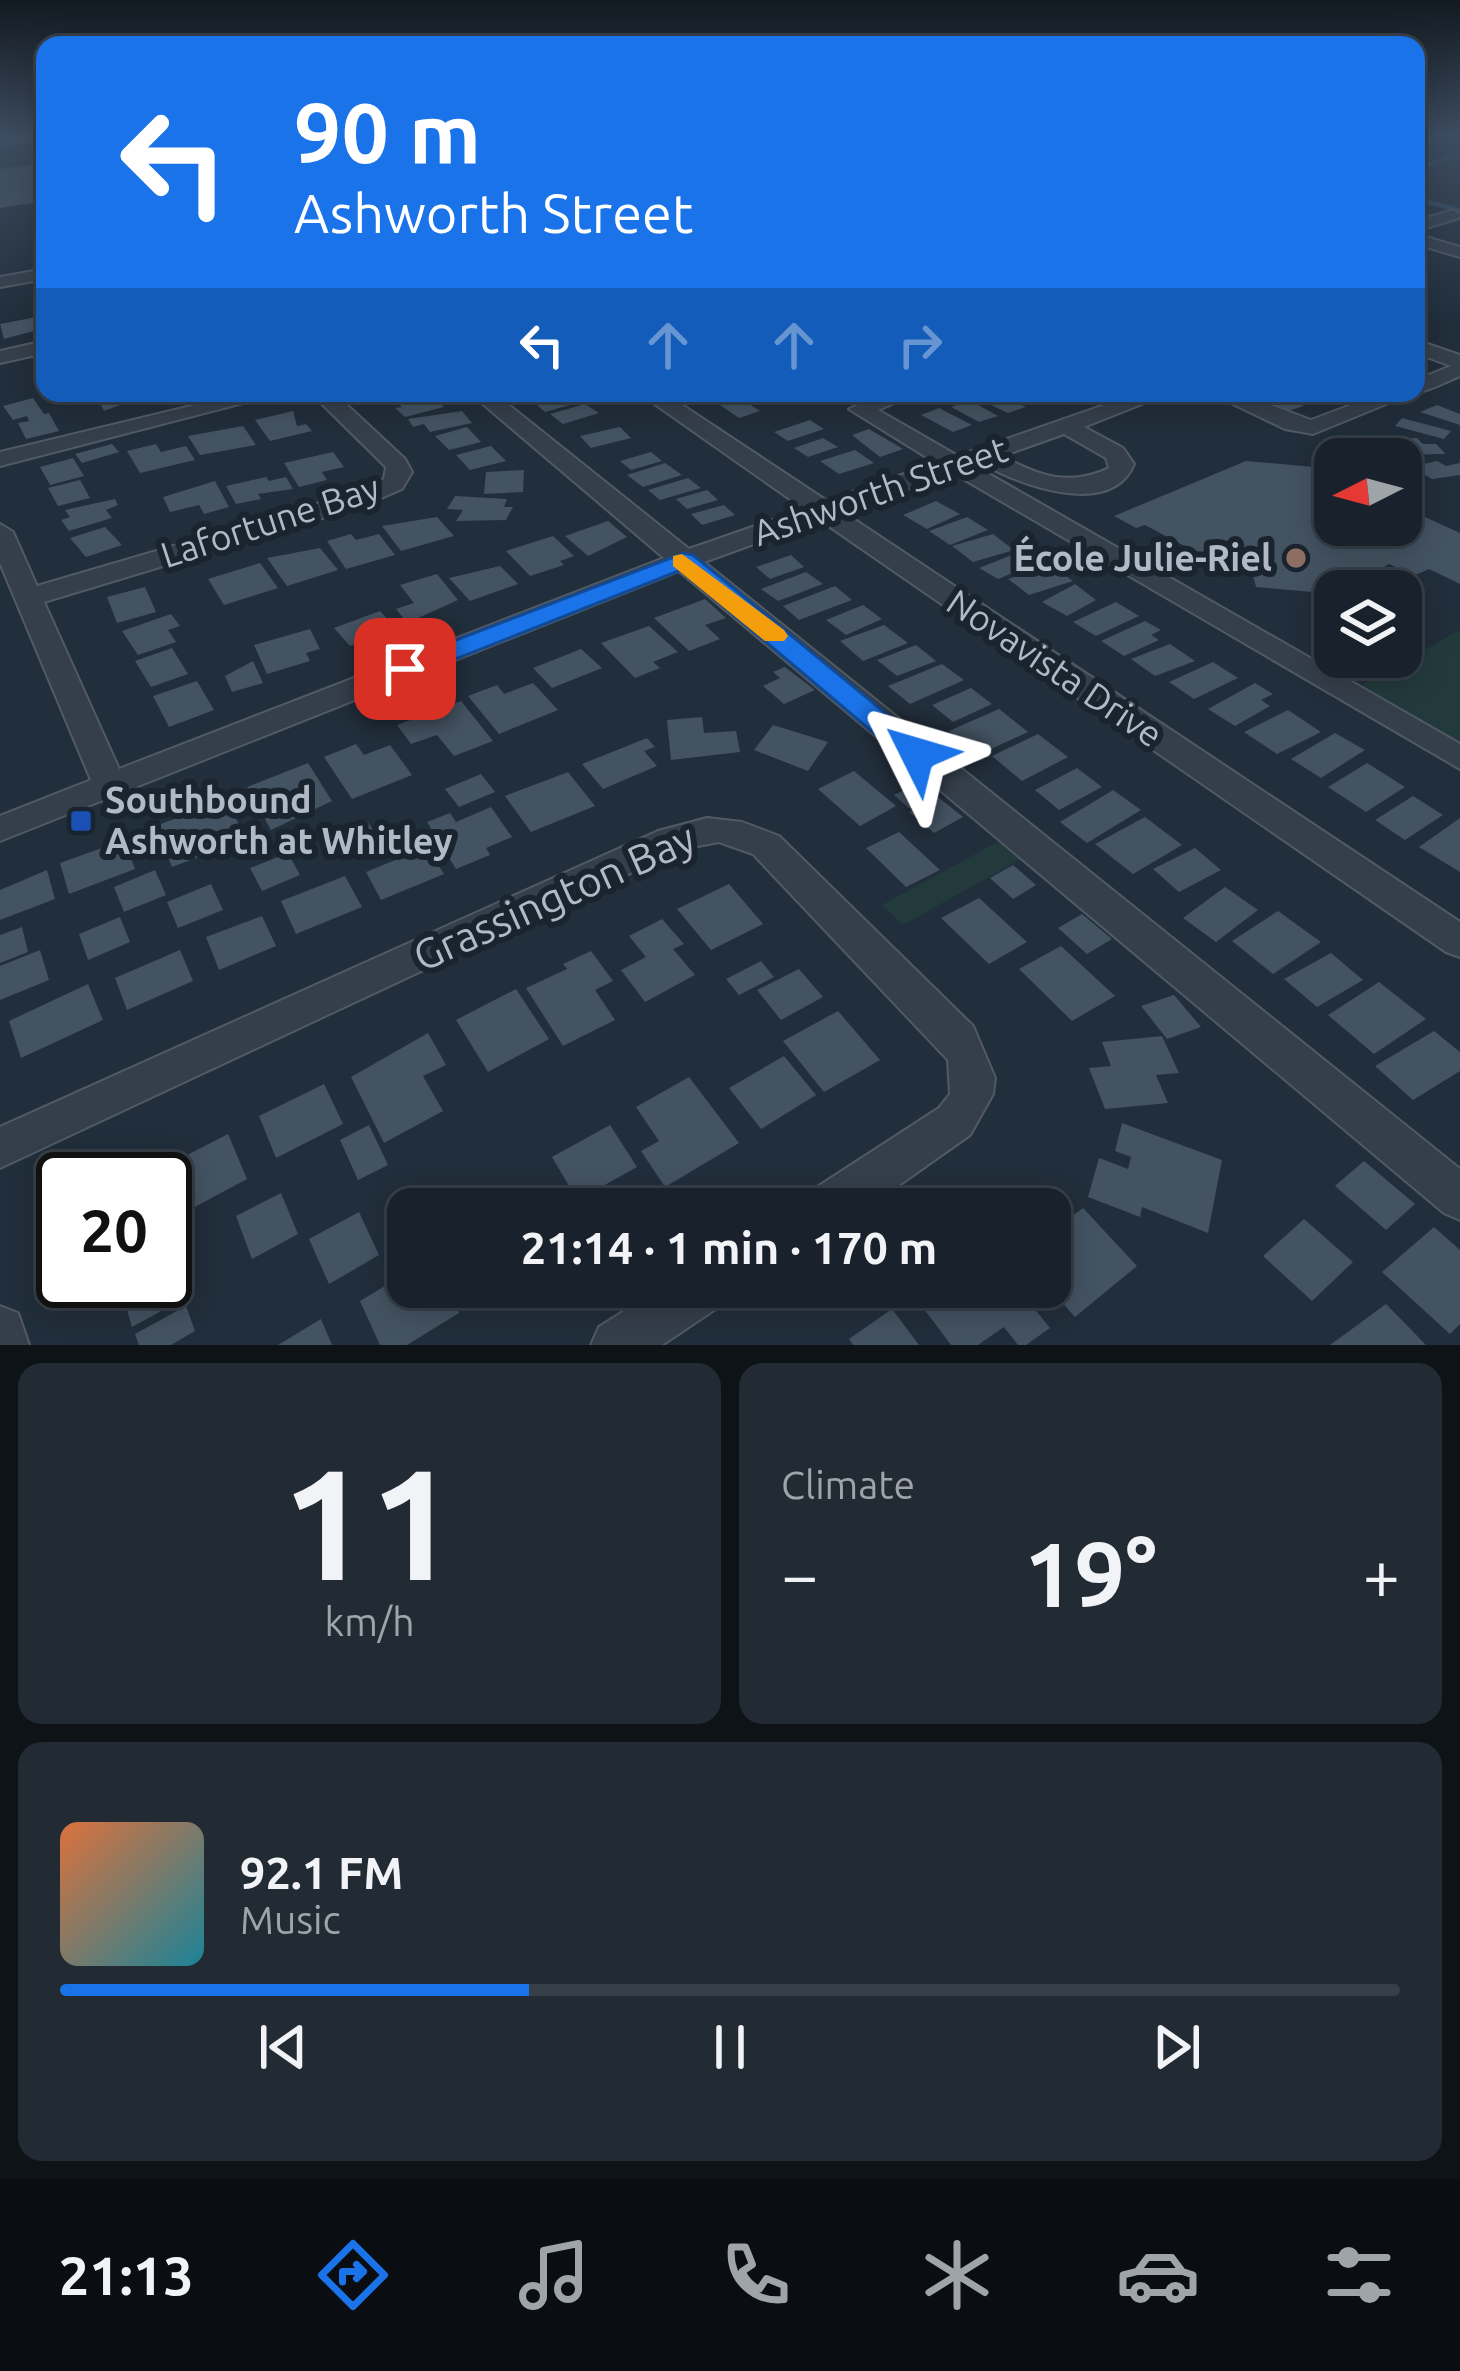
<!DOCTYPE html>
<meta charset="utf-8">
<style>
body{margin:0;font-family:Ubuntu,sans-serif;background:#222a34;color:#f1f3f6;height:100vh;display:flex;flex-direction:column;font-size:45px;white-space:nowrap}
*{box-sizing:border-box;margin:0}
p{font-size:39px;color:#9fa4a9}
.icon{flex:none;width:66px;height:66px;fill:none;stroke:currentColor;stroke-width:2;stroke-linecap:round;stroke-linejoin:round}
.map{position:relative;height:1345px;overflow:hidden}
.panel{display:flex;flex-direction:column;gap:18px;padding:18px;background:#0e1318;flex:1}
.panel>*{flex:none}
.hud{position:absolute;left:36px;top:36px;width:1389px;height:366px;border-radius:24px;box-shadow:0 6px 30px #0003,0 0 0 3px #373f48;background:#1a73e8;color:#fff;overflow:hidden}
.needle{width:78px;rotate:264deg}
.tools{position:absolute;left:1314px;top:438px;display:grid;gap:24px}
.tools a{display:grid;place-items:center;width:108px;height:108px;border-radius:24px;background:#19222c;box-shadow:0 6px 30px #0003,0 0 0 3px #373f48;font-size:60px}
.speed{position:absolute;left:36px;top:1152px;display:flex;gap:24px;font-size:60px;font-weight:700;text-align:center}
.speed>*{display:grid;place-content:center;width:156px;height:156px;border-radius:50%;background:#19222c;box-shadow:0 6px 30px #0003,0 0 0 3px #373f48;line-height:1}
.speed .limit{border:6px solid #111;border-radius:18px;background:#fff;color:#111}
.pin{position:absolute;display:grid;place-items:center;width:102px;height:102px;color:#fff;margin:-51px;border-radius:24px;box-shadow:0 6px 18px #0006}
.me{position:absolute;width:132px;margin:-66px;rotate:310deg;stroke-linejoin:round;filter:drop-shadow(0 0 9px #0008)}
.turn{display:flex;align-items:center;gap:42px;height:252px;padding:0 60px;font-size:54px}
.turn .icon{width:156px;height:156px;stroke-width:2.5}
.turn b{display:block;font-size:84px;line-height:102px}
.lanes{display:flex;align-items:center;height:114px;padding:0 60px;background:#0003;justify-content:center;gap:60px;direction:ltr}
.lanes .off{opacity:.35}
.big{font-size:90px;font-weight:700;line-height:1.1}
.panel .tile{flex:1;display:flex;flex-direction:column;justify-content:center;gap:18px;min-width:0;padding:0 42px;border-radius:24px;background:#222a34}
.panel .dial{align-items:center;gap:0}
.dial b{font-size:156px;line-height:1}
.song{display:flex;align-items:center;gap:36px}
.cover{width:144px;height:144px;border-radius:18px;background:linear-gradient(135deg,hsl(20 70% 55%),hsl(190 70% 35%))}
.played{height:12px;border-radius:6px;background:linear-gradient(90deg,#1a73e8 35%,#373f48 35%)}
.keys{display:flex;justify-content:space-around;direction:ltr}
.heat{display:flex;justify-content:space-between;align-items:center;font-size:66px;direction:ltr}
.panel .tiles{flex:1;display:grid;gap:18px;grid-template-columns:1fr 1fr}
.tile:last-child{grid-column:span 2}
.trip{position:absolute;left:387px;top:1188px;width:684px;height:120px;border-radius:24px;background:#19222c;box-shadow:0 6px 30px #0003,0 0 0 3px #373f48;font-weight:700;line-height:120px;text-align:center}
.menu{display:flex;height:192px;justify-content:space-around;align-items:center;background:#0a0e12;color:#9fa4a9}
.menu .icon{width:84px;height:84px}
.menu .selected{color:#1a73e8}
.menu b{font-size:54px;color:#f1f3f6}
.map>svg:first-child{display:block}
.green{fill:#233a3c}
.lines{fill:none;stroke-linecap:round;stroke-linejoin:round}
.stream{stroke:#344a62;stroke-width:4.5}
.building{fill:#445362}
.minor-casing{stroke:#505a65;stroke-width:4}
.major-casing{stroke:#414b57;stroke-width:4}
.minor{fill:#353f4b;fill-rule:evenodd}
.major{fill:#535e6b;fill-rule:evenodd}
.route{fill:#1a73e8;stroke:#114b97;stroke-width:3}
.slow{fill:#f59e0b}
.education-dot{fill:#8d6e63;stroke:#1a242f;stroke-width:4.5}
.transit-dot{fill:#1a4fb4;stroke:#1a242f;stroke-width:4.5}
.labels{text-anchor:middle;stroke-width:12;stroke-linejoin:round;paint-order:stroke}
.street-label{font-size:36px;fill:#b0bac7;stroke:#1a242f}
.poi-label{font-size:36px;font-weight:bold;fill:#b0bac7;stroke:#1a242f;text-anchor:end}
.near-street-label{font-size:42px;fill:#b0bac7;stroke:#1a242f}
</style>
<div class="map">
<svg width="1460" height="1345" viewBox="0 0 1460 1345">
<rect width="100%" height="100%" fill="#212e3b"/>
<g class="green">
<polygon points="1460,630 1460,747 1357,688"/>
<polygon points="1001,840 1023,858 903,925 882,905"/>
</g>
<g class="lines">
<g class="stream">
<polyline points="1416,169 1460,154"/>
<polyline points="1416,199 1460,210"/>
</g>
</g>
<g class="building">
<polygon points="34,164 45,176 45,201 0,208 0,169"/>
<polygon points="42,316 45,328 4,339 0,324"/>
<polygon points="95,393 137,393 139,398 104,411"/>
<polygon points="425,393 444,407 405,417 395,408 402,407 396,401"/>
<polygon points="573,393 584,401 545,412 536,404"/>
<polygon points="987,393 997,393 1026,407 1008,413 974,397"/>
<polygon points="1264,393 1276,393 1304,406 1285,412 1252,397"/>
<polygon points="738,397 760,411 739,418 717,403"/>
<polygon points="33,398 44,414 49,413 59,431 26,439 18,423 29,421 27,416 13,420 3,406"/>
<polygon points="971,401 998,416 979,422 951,407"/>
<polygon points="585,404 599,413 563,424 550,414"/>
<polygon points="1437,405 1460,414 1460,425 1420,412"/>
<polygon points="939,408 972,425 953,432 921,415"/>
<polygon points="293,411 297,426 306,424 312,431 270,441 255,420"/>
<polygon points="462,411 472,423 430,432 424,424 413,427 408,419"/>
<polygon points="1402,418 1451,431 1444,439 1395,426"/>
<polygon points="810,420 824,429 788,441 774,432"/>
<polygon points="243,426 256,445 200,455 188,436"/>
<polygon points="467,427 481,442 449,450 435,436"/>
<polygon points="620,427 631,438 591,448 580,436"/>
<polygon points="869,429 903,449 880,457 852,435"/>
<polygon points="823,438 838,447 808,457 794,448"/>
<polygon points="1417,438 1423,444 1436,444 1446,454 1385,455 1369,439"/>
<polygon points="112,444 119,452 82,463 75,454"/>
<polygon points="156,444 161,452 186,446 195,460 140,473 127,451"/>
<polygon points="491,446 506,461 470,470 456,455"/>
<polygon points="855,450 874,463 839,474 820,461"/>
<polygon points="333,452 344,467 322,472 327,480 299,487 284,463"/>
<polygon points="651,452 662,461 631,470 620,461"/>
<polygon points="73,458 84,476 50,485 40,467"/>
<polygon points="1246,461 1314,467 1335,476 1335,525 1401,525 1401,506 1460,533 1460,584 1429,569 1413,576 1389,564 1377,571 1384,591 1335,594 1256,587 1249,560 1228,549 1207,558 1145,525 1136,528 1114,516"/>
<polygon points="1437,461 1446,466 1460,463 1460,475 1432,479 1411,467"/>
<polygon points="665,463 682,475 643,487 627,475"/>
<polygon points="524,470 523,492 484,494 486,472"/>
<polygon points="266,477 269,481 286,477 293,489 258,494 261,499 236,504 226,486"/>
<polygon points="688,478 701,488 660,500 648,490"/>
<polygon points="80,480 90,498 58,506 48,488"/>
<polygon points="215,481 229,507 204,514 199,505 170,512 163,497"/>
<polygon points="707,490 718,500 687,509 676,499"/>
<polygon points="455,496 507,499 504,507 513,507 506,520 456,521 463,510 447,509"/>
<polygon points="115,499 118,505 106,510 112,518 69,531 61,520 70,517 65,510"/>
<polygon points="936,501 960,514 927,529 903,515"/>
<polygon points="724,505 735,515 702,525 691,514"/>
<polygon points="437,517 454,536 401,551 382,526"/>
<polygon points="967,517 988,530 950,545 929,531"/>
<polygon points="608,521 627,537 588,556 565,536"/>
<polygon points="105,527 122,545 86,557 70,538"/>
<polygon points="351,534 356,540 379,534 395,555 346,569 327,541"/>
<polygon points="993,534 1014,550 973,562 952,546"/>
<polygon points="553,536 574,556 560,561 564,565 530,576 506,551"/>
<polygon points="320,548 338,570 287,586 267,558"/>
<polygon points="1029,548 1047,559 998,579 979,568"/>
<polygon points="791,555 804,567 770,579 756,567"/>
<polygon points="260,563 278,588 224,605 208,579"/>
<polygon points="500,566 518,584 470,601 449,578"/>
<polygon points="1052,566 1073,581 1029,595 1008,579"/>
<polygon points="806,572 823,584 778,601 761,589"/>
<polygon points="437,574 458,600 407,623 396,609 414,603 400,585"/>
<polygon points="1075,584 1096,600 1067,616 1042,602"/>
<polygon points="835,586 852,600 799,620 783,606"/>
<polygon points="145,587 156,612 117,623 107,597"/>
<polygon points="705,599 726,618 705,625 720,639 689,651 654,618"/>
<polygon points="1116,602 1139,616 1096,636 1073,622"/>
<polygon points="863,605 882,619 846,635 826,620"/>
<polygon points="380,611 397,629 350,646 334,628"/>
<polygon points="171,614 180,626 168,630 176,642 138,655 122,631"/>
<polygon points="1145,621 1161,630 1151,635 1159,640 1124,656 1101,641"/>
<polygon points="884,625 908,643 863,661 840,641"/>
<polygon points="649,626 678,652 653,662 660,668 635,678 601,643"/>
<polygon points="310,629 320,649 306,653 310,661 267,674 254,645"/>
<polygon points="1170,644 1195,661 1155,676 1131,659"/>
<polygon points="916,645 936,661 897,676 877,660"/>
<polygon points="172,648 188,674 151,687 135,661"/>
<polygon points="581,649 602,668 552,688 533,668"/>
<polygon points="253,661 263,683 232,692 225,676"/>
<polygon points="1213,662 1238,678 1194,699 1169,682"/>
<polygon points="942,664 964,680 910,704 888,686"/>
<polygon points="785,667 815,690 784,704 763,686 780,678 773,672"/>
<polygon points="197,681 214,710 169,727 153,696"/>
<polygon points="533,683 558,710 499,734 468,696 497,685 504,694"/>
<polygon points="1255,683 1273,694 1261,700 1270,706 1235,726 1208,709"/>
<polygon points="971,688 992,704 953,722 932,705"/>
<polygon points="461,701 493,741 454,756 437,735 411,744 397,725"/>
<polygon points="999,709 1028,732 978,755 949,731"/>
<polygon points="1288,710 1321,732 1277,754 1244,732"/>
<polygon points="702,717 704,733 736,731 740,752 671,760 667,720"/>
<polygon points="773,725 828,742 808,771 754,750"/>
<polygon points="1335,733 1365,750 1321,778 1291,759"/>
<polygon points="1038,734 1068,757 1022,781 992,756"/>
<polygon points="647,738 655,747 644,751 657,766 603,789 582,764"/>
<polygon points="356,744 364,755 390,745 412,775 352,799 324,757"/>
<polygon points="308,763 332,801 271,830 247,787"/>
<polygon points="1367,763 1405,787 1366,812 1328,787"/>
<polygon points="1077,768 1102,787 1059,810 1035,790"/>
<polygon points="854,771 896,806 860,826 818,789"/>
<polygon points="568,772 595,806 531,832 505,796"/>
<polygon points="481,774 495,792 459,807 445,789"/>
<polygon points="921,782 937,795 910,809 894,795"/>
<polygon points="1113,790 1141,810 1087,843 1060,822"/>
<polygon points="1413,796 1443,815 1405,840 1375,820"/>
<polygon points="938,797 963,817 934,833 909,812"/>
<polygon points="227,800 246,839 172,867 155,826"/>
<polygon points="491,807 512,837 486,848 490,855 456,869 427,822 450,813 456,822"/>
<polygon points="1145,817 1182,845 1133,874 1095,844"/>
<polygon points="1460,818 1460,872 1419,847"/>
<polygon points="367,821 381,842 345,857 332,835"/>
<polygon points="899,832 940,870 906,887 866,848"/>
<polygon points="124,840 135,869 69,894 60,863"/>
<polygon points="427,847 444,874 381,900 366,872"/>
<polygon points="1195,848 1221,870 1179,892 1153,869"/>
<polygon points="288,853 300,875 262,891 250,868"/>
<polygon points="1013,865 1036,885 1013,899 990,878"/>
<polygon points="47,870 55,899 0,920 0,890"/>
<polygon points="155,870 166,895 124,912 114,887"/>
<polygon points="345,876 362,907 296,934 281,901"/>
<polygon points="211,884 223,910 178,928 167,902"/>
<polygon points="729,884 763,924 711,950 677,909"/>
<polygon points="1225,887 1258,910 1216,942 1183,918"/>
<polygon points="979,898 1027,942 989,964 941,918"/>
<polygon points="1278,911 1321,942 1273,974 1232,941"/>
<polygon points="1082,914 1112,939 1087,954 1058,928"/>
<polygon points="262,916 276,946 219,970 206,937"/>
<polygon points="120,917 130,942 88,960 79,934"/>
<polygon points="662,919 684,944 673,949 695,975 645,1002 621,970 646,957 629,936"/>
<polygon points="22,927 28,952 0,963 0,935"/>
<polygon points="1061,946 1115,996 1072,1021 1019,969"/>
<polygon points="40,950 49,980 0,1000 0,966"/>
<polygon points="180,950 193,981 127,1010 115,978"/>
<polygon points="591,951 613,981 595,990 615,1020 563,1046 526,988 567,969 563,964"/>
<polygon points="1331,953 1363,980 1317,1007 1284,979"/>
<polygon points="761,961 774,977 739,995 726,979"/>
<polygon points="799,969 823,997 781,1020 757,990"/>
<polygon points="1379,982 1426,1019 1374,1054 1328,1015"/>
<polygon points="88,984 103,1020 21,1058 9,1021"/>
<polygon points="516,989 549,1039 488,1072 456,1020"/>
<polygon points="1174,995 1201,1027 1167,1039 1141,1006"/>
<polygon points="838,1011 880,1060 824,1092 783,1041"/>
<polygon points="1434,1031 1460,1052 1460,1071 1413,1100 1375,1066"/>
<polygon points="428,1033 446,1065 423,1076 443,1111 384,1143 351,1077"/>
<polygon points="1162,1036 1179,1073 1156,1075 1168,1103 1105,1109 1089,1068 1111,1066 1102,1042"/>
<polygon points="784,1056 816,1095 761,1129 729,1088"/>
<polygon points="689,1077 739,1143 665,1187 641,1151 659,1141 636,1107"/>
<polygon points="324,1084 343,1124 276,1158 259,1116"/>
<polygon points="1122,1123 1222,1160 1208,1233 1142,1207 1140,1217 1088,1197 1099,1158 1128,1169 1131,1157 1115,1151"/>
<polygon points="369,1125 388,1165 358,1180 340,1140"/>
<polygon points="610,1125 637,1167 603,1186 617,1209 551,1209 548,1205 572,1191 552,1157"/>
<polygon points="228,1134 247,1179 176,1217 158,1170"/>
<polygon points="1364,1161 1415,1204 1386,1230 1335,1186"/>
<polygon points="281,1193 298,1234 252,1259 236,1216"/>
<polygon points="1083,1208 1137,1266 1075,1317 1050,1289 1050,1232"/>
<polygon points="359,1212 379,1255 329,1284 309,1239"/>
<polygon points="1304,1219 1353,1262 1312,1301 1263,1256"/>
<polygon points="1434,1227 1460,1250 1460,1324 1450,1334 1382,1272"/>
<polygon points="178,1262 189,1296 132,1327 122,1292 143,1281 165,1281 165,1269"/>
<polygon points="408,1272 408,1287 446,1287 459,1313 407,1345 380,1345 360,1301"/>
<polygon points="939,1287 1017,1287 1050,1328 1026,1345 1018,1345 1004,1327 978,1345 951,1345 918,1301"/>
<polygon points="1386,1304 1426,1345 1330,1345"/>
<polygon points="186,1306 195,1331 171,1345 139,1345 135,1334"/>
<polygon points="892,1309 919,1345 853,1345 849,1339"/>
<polygon points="321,1319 332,1345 278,1345"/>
</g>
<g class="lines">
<defs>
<g id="minor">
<polygon points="1453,210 1460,214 1459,218 1416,231 1416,221"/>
<polygon points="1416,234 1460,247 1460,257 1416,244"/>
<polygon points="45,269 45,279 0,287 0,277"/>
<polygon points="1416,291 1422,292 1425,302 1416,308"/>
<path d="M 1416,340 L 1460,355 L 1460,376 C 1445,382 1430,391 1415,393 L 1416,380 L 1451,366 L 1416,353 Z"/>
<polygon points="45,341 45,353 0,363 0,351"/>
<polygon points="245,393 282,393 0,466 0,452"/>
<path d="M 311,393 L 334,393 L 405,459 L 412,472 L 402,489 L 365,505 L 44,602 L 119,769 L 664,558 L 470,393 L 494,393 L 689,549 L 804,509 L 639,393 L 664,393 L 827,501 L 936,463 L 849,409 L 885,393 L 917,393 L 878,410 L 958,456 L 1139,393 L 1170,393 L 1084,427 L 1123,448 L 1134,464 C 1111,520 1017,484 981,463 L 975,466 L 1460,744 L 1460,769 L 953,473 L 843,512 L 1460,922 L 1460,957 L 1446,952 L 820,520 L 704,562 L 1460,1169 L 1460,1220 L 1444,1213 L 679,571 L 0,841 L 0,816 L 91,780 L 0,563 L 0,524 L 13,532 L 37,586 L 347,495 L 384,479 L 386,467 ZM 1064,434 L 1106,458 L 1109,468 C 1069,487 1039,476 1002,456 Z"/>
<polygon points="1210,393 1239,393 1311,420 1383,393 1413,393 1313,434 1285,429"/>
<polygon points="707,818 742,822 779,836 973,1026 995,1078 993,1094 970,1135 865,1209 802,1209 808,1193 939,1108 950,1094 948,1060 753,854 719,842 682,849 0,1168 0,1127 658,831"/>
<polygon points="662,1287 731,1287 723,1304 662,1345 591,1345 599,1327"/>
<polygon points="0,1306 18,1313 29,1345 0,1345"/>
</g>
<polygon id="major" points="0,135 45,135 45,139 0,145"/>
</defs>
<use href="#minor" class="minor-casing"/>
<use href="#major" class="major-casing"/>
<use href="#minor" class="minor"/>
<use href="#major" class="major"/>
</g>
<linearGradient id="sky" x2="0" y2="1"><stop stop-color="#121920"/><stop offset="0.42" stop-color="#3d4c60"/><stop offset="1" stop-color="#3d4c60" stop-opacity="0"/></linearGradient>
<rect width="1460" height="323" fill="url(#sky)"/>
<polygon class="route" points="684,553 693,555 928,748 932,754 928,761 907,761 681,570 415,675 396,675 392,669 396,663"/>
<polygon class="slow" points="682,554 784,630 788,636 784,641 765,641 673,566 673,556"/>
<circle class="education-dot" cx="1296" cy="558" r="12"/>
<rect class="transit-dot" x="69" y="809" width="24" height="24" rx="6"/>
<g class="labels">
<g class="street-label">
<text transform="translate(880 491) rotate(-19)" y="13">Ashworth Street</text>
<text transform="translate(270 521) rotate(-18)" y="13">Lafortune Bay</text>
<text transform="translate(1055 668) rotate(34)" y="13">Novavista Drive</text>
</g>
<g class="poi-label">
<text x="1272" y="571">École Julie-Riel</text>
<text x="105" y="813" text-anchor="start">Southbound<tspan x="105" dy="41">Ashworth at Whitley</tspan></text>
</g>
<g class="near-street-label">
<text transform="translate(554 897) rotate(-24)" y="15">Grassington Bay</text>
</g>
</g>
</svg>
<div class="tools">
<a><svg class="needle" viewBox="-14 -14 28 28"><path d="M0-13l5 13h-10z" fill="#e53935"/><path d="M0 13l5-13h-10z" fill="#9fa4a9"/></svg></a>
<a><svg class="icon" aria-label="layers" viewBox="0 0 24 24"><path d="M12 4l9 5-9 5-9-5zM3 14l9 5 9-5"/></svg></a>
</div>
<div class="speed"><div class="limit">20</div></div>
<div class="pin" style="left:405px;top:669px;background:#d93025"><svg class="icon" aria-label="arrive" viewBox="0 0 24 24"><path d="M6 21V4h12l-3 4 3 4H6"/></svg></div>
<svg class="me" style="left:917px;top:754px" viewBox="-20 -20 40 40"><path d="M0-17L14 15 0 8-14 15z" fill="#1a73e8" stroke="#fff" stroke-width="4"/></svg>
<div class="trip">21:14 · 1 min · 170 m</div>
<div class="hud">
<div class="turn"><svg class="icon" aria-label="left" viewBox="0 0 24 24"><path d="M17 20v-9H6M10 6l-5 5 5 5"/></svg><div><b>90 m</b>Ashworth Street</div></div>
<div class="lanes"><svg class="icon" aria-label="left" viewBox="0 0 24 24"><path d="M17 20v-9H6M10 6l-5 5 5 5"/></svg><svg class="icon off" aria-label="ahead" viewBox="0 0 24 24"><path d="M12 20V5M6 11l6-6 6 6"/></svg><svg class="icon off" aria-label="ahead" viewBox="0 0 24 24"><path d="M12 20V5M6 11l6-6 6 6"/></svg><svg class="icon off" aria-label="right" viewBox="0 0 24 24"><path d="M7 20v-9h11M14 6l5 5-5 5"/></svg></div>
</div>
</div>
<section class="panel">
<div class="tiles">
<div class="tile dial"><b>11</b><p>km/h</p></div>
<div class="tile"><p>Climate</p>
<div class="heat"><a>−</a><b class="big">19°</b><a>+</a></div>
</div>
<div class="tile">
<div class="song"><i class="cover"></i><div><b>92.1 FM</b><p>Music</p></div></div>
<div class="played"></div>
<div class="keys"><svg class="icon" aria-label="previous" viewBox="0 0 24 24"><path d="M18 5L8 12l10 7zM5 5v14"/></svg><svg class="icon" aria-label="pause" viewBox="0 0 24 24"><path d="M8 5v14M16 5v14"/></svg><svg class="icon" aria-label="next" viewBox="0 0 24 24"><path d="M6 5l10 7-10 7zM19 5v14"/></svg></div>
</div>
</div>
</section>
<nav class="menu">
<b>21:13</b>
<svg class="icon selected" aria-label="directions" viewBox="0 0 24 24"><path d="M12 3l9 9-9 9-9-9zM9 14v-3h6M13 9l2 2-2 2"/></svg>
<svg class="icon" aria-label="music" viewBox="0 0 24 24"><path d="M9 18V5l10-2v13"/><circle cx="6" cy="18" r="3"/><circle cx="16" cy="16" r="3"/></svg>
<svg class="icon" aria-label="phone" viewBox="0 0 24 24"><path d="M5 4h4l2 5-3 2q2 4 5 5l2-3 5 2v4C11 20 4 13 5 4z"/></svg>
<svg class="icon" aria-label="climate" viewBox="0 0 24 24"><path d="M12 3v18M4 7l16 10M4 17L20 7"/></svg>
<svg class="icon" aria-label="car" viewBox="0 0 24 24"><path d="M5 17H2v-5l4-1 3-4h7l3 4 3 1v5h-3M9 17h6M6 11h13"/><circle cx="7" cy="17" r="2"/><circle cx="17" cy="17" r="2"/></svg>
<svg class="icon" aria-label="filters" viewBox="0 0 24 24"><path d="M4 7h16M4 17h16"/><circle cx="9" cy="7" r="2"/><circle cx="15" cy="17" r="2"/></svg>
</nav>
